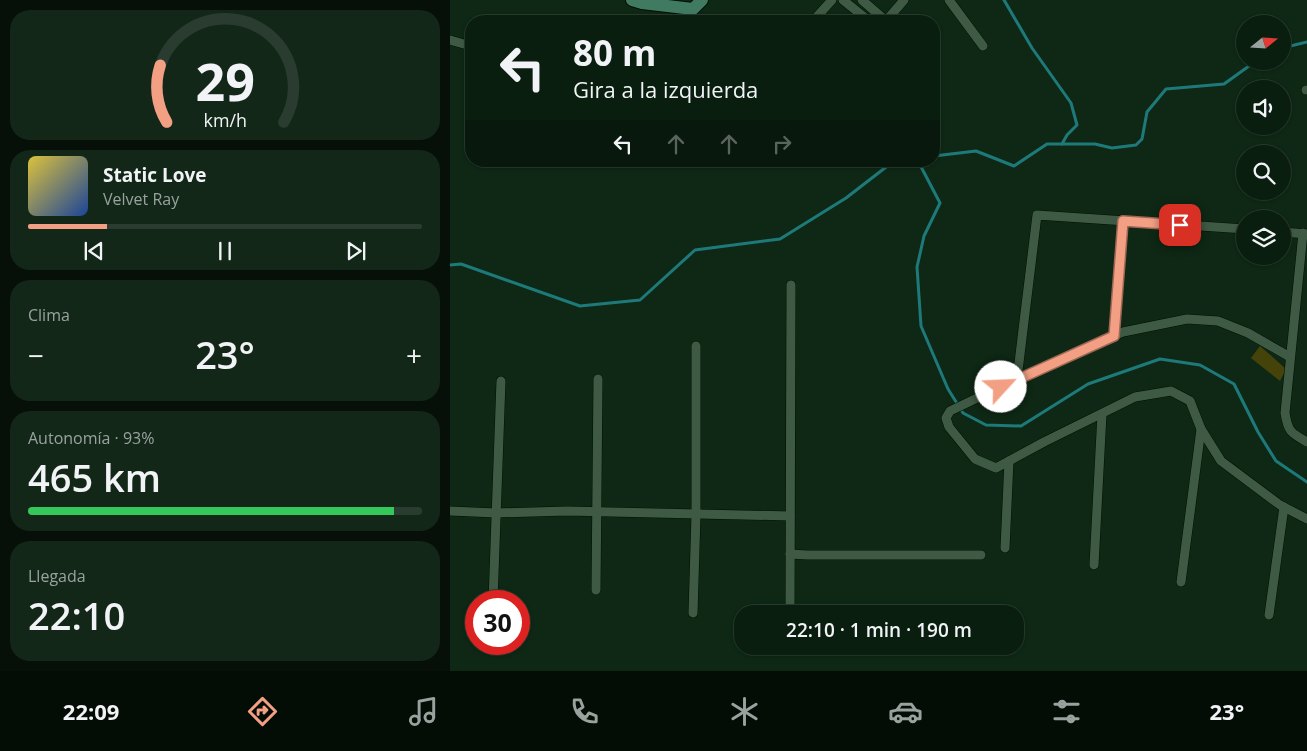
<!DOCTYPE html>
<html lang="es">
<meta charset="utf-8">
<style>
body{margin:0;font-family:"Open Sans",sans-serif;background:#132719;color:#f1f3f6;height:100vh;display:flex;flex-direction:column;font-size:19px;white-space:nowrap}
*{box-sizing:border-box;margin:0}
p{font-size:16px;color:#99a29f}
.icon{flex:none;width:28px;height:28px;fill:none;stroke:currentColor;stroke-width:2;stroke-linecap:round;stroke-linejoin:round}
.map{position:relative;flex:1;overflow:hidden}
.drawer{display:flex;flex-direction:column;gap:10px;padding:10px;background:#061009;width:450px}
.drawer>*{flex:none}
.guide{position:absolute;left:15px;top:15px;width:475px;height:152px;border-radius:20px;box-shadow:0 1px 4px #0004,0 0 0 1px #2a3c30;background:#0a1e10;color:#f1f3f6;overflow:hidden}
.needle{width:32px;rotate:72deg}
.fabs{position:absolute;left:786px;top:15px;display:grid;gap:10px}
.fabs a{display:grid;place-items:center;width:55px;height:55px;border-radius:50%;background:#0a1e10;box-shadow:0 1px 4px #0004,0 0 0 1px #2a3c30;font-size:25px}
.speed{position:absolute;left:15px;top:590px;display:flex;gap:10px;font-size:25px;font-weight:700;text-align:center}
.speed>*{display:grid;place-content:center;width:65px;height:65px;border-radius:50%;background:#0a1e10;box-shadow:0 1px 4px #0004,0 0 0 1px #2a3c30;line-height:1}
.speed .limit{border:8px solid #d22;background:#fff;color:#111}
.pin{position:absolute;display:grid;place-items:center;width:42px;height:42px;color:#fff;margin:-21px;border-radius:10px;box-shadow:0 2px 8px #0006}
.me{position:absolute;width:55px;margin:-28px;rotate:65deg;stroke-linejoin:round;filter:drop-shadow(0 0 4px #0008)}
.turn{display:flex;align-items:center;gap:18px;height:105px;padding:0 25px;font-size:22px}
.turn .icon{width:65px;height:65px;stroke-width:2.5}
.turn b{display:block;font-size:35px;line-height:42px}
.lanes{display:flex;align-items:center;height:48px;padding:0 25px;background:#0003;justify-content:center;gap:25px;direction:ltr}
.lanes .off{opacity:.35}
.big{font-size:38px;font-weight:600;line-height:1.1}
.drawer .tile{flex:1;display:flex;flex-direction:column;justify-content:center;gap:8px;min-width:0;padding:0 18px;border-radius:20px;background:#132719}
.drawer .dial{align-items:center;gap:0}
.dial svg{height:130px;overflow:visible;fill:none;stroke:#2a3c30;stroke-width:7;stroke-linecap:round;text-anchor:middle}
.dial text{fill:#f1f3f6;stroke:none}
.song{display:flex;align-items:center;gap:15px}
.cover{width:60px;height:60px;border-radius:8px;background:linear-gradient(135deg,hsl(50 70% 55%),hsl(220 70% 35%))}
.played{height:5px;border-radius:2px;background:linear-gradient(90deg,#f39f83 20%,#2a3c30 20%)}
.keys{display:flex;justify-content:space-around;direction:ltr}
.heat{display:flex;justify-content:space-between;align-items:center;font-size:28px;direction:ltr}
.charge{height:8px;border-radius:4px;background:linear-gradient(90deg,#34c759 93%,#2a3c30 0)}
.trip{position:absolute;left:284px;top:605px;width:290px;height:50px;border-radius:20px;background:#0a1e10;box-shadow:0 1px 4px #0004,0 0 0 1px #2a3c30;font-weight:600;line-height:50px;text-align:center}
.menu{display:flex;height:80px;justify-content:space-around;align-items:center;background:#040c06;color:#99a29f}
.menu .icon{width:35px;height:35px}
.menu .current{color:#f39f83}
.menu b{font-size:22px;color:#f1f3f6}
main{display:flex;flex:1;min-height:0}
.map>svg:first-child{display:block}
.green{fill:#46430a}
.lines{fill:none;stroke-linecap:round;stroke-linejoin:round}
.stream{stroke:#1e7a7a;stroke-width:3}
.street-casing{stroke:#001002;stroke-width:10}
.secondary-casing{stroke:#001002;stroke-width:14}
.street{stroke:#3f5a44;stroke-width:9}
.secondary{stroke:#407b61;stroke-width:12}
.route-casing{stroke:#9e6755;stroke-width:12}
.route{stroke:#f39f83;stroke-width:9}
</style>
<main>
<section class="drawer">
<div class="tile dial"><svg viewBox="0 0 100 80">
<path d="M14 69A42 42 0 1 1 86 69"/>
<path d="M14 69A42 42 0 0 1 10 34" stroke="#f39f83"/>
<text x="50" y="56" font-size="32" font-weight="700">29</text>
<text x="50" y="72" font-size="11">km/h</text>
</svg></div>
<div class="tile">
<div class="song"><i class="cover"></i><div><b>Static Love</b><p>Velvet Ray</p></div></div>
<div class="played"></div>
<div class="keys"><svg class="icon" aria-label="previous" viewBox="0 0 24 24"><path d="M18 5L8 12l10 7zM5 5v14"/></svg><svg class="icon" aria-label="pause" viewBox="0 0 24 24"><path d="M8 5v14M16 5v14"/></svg><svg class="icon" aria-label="next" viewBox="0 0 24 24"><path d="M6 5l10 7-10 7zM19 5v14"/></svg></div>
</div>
<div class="tile"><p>Clima</p>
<div class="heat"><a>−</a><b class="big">23°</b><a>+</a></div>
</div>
<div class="tile"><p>Autonomía · 93%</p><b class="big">465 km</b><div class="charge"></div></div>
<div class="tile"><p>Llegada</p><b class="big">22:10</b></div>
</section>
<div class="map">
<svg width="857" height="671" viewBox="0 0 857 671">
<rect width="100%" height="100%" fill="#0e2815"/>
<polygon class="green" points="810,346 836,369 830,381 801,358"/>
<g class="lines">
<g class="stream">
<polyline points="554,0 582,48 621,103 627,125 617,135 612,144"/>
<polyline points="832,48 857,42"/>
<polyline points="484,156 526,151 564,166 597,144 645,144 662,148 686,145 692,139 697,112 716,89 774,84 806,61"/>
<polyline points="468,161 490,203 474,236 467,267 471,326 498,389 513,413 536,425 571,426 638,384 710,359 750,365 784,384 808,432 826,461 857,482"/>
<polyline points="0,265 11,264 130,306 190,300 245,250 330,239 396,198 440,164 448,161"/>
</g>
<defs>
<g id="street">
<polyline points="393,0 419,21"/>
<polyline points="412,0 436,21"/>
<polyline points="499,0 533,46"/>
<polyline points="235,21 243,9"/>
<polyline points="363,21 382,0"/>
<polyline points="436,21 454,0"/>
<polyline points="0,40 21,46"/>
<polyline points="856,90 857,90"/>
<polyline points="832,232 857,234"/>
<path d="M 853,233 L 835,413 C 838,432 841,433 857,442"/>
<polyline points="664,336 673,221"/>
<polyline points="840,357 798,333 768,321 737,319 673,332 567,379 500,411 496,418 499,427 525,459 546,468 594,442 685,397 721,391 740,401 751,429 771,461 830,505 857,519"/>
<polyline points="567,379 587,215 795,229"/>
<polyline points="0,511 46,513 117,511 340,516"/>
<polyline points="555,548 559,461"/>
<polyline points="340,554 357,555 531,555"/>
<polyline points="644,565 652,414"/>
<polyline points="731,582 751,429"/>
<polyline points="146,590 148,379"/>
<polyline points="43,601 51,381"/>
<polyline points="243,613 246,515 246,346"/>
<polyline points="340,614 341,285"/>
<polyline points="819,615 834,507"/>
</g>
<polyline id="secondary" points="182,0 192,3 243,9 252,0"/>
</defs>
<use href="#street" class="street-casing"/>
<use href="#secondary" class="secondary-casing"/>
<use href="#street" class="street"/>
<use href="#secondary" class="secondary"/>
</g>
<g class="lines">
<defs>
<polyline id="route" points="551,387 664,336 673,221 730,225"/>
</defs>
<use href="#route" class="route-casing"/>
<use href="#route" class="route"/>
</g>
</svg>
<div class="fabs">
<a><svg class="needle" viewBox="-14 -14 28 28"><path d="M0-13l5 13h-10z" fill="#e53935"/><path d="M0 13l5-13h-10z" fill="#99a29f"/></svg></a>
<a><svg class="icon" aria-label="sound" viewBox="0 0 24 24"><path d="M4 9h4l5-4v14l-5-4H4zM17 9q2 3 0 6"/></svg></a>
<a><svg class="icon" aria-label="search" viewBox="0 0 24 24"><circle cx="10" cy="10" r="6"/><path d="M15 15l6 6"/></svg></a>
<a><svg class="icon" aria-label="layers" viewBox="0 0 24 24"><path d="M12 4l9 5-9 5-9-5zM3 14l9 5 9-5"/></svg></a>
</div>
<div class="speed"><div class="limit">30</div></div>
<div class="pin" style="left:730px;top:225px;background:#d93025"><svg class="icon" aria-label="arrive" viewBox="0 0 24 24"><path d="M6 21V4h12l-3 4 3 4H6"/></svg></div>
<svg class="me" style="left:551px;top:387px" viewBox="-20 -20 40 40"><circle r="19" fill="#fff"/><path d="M0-13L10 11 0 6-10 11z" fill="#f39f83"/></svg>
<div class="trip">22:10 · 1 min · 190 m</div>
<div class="guide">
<div class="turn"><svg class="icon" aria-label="left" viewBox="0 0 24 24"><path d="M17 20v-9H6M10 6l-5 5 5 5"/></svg><div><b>80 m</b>Gira a la izquierda</div></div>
<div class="lanes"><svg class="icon" aria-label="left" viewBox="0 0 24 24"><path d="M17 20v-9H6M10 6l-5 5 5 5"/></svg><svg class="icon off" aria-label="ahead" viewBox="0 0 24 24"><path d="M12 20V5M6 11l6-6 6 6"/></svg><svg class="icon off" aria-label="ahead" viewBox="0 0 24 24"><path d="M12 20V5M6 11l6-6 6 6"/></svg><svg class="icon off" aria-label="right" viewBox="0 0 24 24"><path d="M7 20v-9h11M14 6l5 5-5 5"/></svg></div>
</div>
</div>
</main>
<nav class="menu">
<b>22:09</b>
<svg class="icon current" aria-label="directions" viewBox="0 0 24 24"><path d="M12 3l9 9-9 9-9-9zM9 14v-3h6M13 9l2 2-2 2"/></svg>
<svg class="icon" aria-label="music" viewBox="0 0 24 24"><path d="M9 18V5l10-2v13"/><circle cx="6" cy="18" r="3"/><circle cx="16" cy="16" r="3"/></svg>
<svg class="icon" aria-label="phone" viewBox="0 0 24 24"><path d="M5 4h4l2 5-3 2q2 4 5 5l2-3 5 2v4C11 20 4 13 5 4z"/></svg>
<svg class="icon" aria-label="climate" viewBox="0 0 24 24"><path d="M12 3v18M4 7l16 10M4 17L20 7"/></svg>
<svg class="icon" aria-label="car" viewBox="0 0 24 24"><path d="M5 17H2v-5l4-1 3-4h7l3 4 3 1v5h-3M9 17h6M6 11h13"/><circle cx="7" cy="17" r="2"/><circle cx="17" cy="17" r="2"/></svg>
<svg class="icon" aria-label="filters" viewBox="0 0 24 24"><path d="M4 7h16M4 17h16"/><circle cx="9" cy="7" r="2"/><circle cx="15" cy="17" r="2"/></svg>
<b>23°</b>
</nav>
